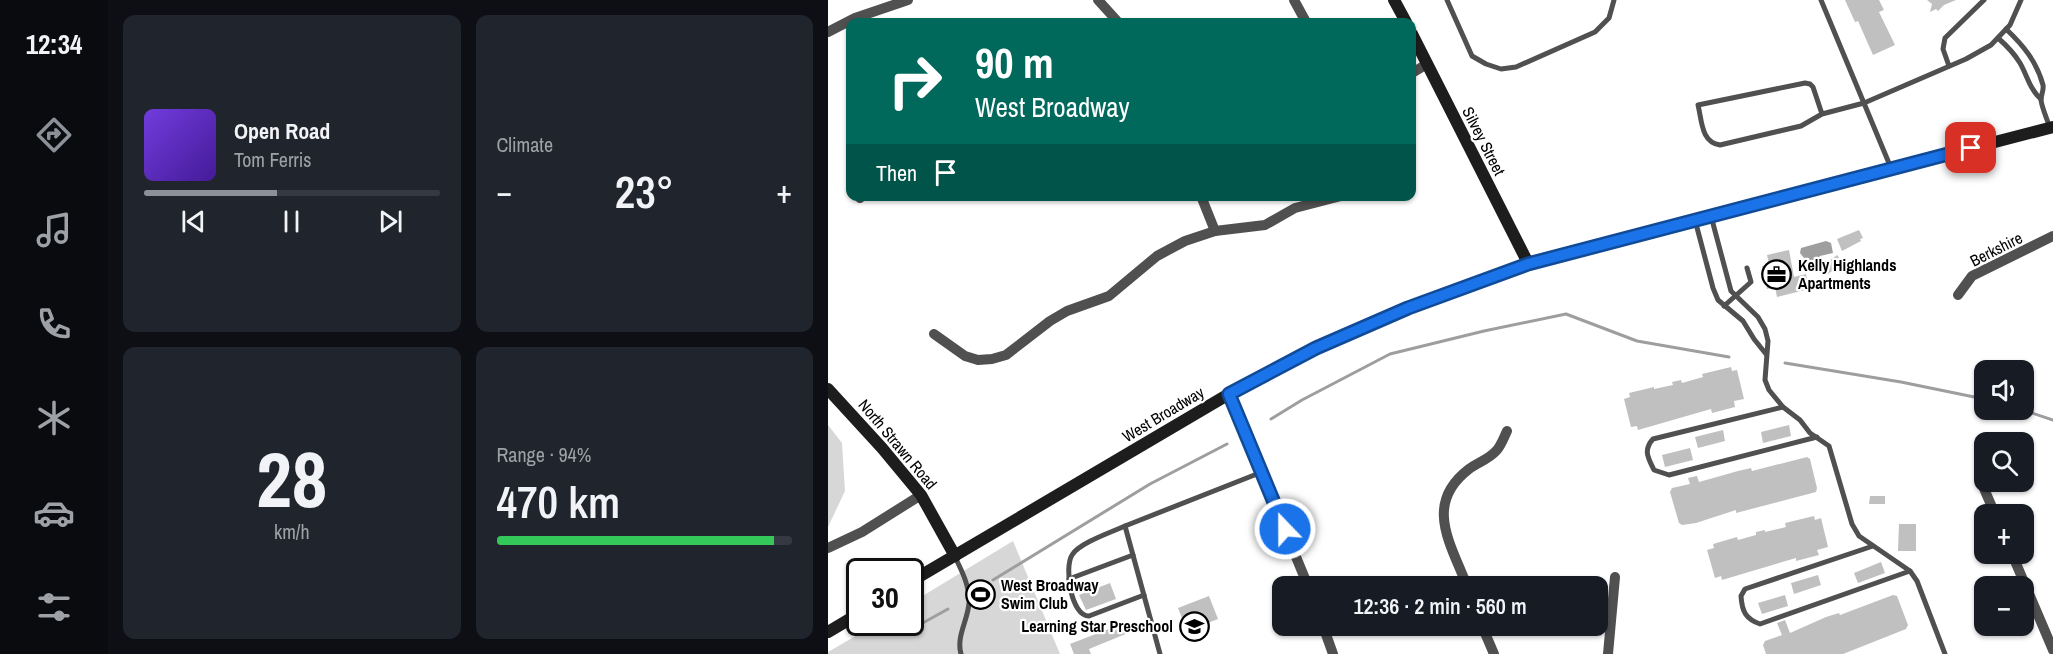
<!DOCTYPE html>
<meta charset="utf-8">
<style>
body{margin:0;font-family:"Archivo Narrow",sans-serif;background:#20242c;color:#f1f3f6;height:100vh;display:flex;flex-direction:column;font-size:22px;white-space:nowrap}
*{box-sizing:border-box;margin:0}
p{font-size:20px;color:#9ea1a6}
.icon{flex:none;width:33px;height:33px;fill:none;stroke:currentColor;stroke-width:2;stroke-linecap:round;stroke-linejoin:round}
.map{position:relative;flex:1;overflow:hidden}
.drawer{display:flex;flex-direction:column;gap:15px;padding:15px;background:#0d0f14;width:720px}
.drawer>*{flex:none}
.guide{position:absolute;left:18px;top:18px;width:570px;height:183px;border-radius:12px;box-shadow:0 2px 4px #0004;background:#00695c;color:#fff;overflow:hidden}
.controls{position:absolute;left:1146px;top:360px;display:grid;gap:12px}
.controls a{display:grid;place-items:center;width:60px;height:60px;border-radius:12px;background:#171b24;box-shadow:0 2px 4px #0004;font-size:30px}
.speed{position:absolute;left:18px;top:558px;display:flex;gap:12px;font-size:30px;font-weight:700;text-align:center}
.speed>*{display:grid;place-content:center;width:78px;height:78px;border-radius:50%;background:#171b24;box-shadow:0 2px 4px #0004;line-height:1}
.speed .limit{border:3px solid #111;border-radius:9px;background:#fff;color:#111}
.pin{position:absolute;display:grid;place-items:center;width:51px;height:51px;color:#fff;margin:-26px;border-radius:12px;box-shadow:0 3px 9px #0006}
.me{position:absolute;width:66px;margin:-33px;rotate:338deg;stroke-linejoin:round;filter:drop-shadow(0 0 4px #0008)}
.turn{display:flex;align-items:center;gap:21px;height:126px;padding:0 30px;font-size:27px}
.turn .icon{width:78px;height:78px;stroke-width:2.5}
.turn b{display:block;font-size:42px;line-height:51px}
.then{display:flex;align-items:center;height:57px;padding:0 30px;background:#0003;gap:12px;font-size:22px}
.big{font-size:45px;font-weight:600;line-height:1.1}
.drawer .card{flex:1;display:flex;flex-direction:column;justify-content:center;gap:9px;min-width:0;padding:0 21px;border-radius:12px;background:#20242c}
.drawer .dial{align-items:center;gap:0}
.dial b{font-size:78px;line-height:1}
.song{display:flex;align-items:center;gap:18px}
.cover{width:72px;height:72px;border-radius:9px;background:linear-gradient(135deg,hsl(260 70% 55%),hsl(260 70% 35%))}
.played{height:6px;border-radius:3px;background:linear-gradient(90deg,#8c9099 45%,#363941 45%)}
.keys{display:flex;justify-content:space-around;direction:ltr}
.heat{display:flex;justify-content:space-between;align-items:center;font-size:33px;direction:ltr}
.charge{height:9px;border-radius:4px;background:linear-gradient(90deg,#34c759 94%,#363941 0)}
.drawer .tiles{flex:1;display:grid;gap:15px;grid-template-columns:repeat(2,1fr)}
.trip{position:absolute;left:444px;top:576px;width:336px;height:60px;border-radius:12px;background:#171b24;box-shadow:0 2px 4px #0004;font-weight:600;line-height:60px;text-align:center}
main{display:flex;flex:1;min-height:0}
.tab-bar{display:flex;flex-direction:column;width:108px;justify-content:space-around;align-items:center;background:#090b0e;color:#9ea1a6}
.tab-bar .icon{width:42px;height:42px}
.tab-bar .current{color:#8c9099}
.tab-bar b{font-size:27px;color:#f1f3f6}
.map>svg:first-child{display:block}
.green{fill:#d7d7d7}
.water{fill:#9e9e9e}
.lines{fill:none;stroke-linecap:round;stroke-linejoin:round}
.stream{stroke:#9e9e9e;stroke-width:3}
.building{fill:#c0c0c0}
.lane{stroke:#505050;stroke-width:5}
.street{stroke:#505050;stroke-width:10}
.secondary{stroke:#1d1d1d;stroke-width:12}
.route-casing{stroke:#114b97;stroke-width:15}
.route{stroke:#1a73e8;stroke-width:10}
.labels{text-anchor:middle;stroke-width:4.5;stroke-linejoin:round;paint-order:stroke}
.street-label{font-size:16px;fill:#000;stroke:#fff}
.poi-label{font-size:16px;font-weight:bold;fill:#000;stroke:#fff;text-anchor:start}
</style>
<main>
<nav class="tab-bar">
<b>12:34</b>
<svg class="icon current" aria-label="directions" viewBox="0 0 24 24"><path d="M12 3l9 9-9 9-9-9zM9 14v-3h6M13 9l2 2-2 2"/></svg>
<svg class="icon" aria-label="music" viewBox="0 0 24 24"><path d="M9 18V5l10-2v13"/><circle cx="6" cy="18" r="3"/><circle cx="16" cy="16" r="3"/></svg>
<svg class="icon" aria-label="phone" viewBox="0 0 24 24"><path d="M5 4h4l2 5-3 2q2 4 5 5l2-3 5 2v4C11 20 4 13 5 4z"/></svg>
<svg class="icon" aria-label="climate" viewBox="0 0 24 24"><path d="M12 3v18M4 7l16 10M4 17L20 7"/></svg>
<svg class="icon" aria-label="car" viewBox="0 0 24 24"><path d="M5 17H2v-5l4-1 3-4h7l3 4 3 1v5h-3M9 17h6M6 11h13"/><circle cx="7" cy="17" r="2"/><circle cx="17" cy="17" r="2"/></svg>
<svg class="icon" aria-label="filters" viewBox="0 0 24 24"><path d="M4 7h16M4 17h16"/><circle cx="9" cy="7" r="2"/><circle cx="15" cy="17" r="2"/></svg>
</nav>
<section class="drawer">
<div class="tiles">
<div class="card">
<div class="song"><i class="cover"></i><div><b>Open Road</b><p>Tom Ferris</p></div></div>
<div class="played"></div>
<div class="keys"><svg class="icon" aria-label="previous" viewBox="0 0 24 24"><path d="M18 5L8 12l10 7zM5 5v14"/></svg><svg class="icon" aria-label="pause" viewBox="0 0 24 24"><path d="M8 5v14M16 5v14"/></svg><svg class="icon" aria-label="next" viewBox="0 0 24 24"><path d="M6 5l10 7-10 7zM19 5v14"/></svg></div>
</div>
<div class="card"><p>Climate</p>
<div class="heat"><a>−</a><b class="big">23°</b><a>+</a></div>
</div>
<div class="card dial"><b>28</b><p>km/h</p></div>
<div class="card"><p>Range · 94%</p><b class="big">470 km</b><div class="charge"></div></div>
</div>
</section>
<div class="map">
<svg width="1225" height="654" viewBox="0 0 1225 654">
<rect width="100%" height="100%" fill="#fff"/>
<g class="green">
<polygon points="0,425 14,443 17,491 0,527"/>
<polygon points="185,541 232,654 0,654 0,652 50,623 82,622 83,603"/>
</g>
<polygon class="water" points="998,241 1003,243 1005,253 992,256 990,263 980,266 976,265 976,258 972,253 973,248"/>
<g class="lines">
<g class="stream">
<polyline points="957,363 1073,382 1156,399"/>
<polyline points="1195,410 1225,420"/>
<polyline points="443,419 474,400 562,354 656,331 738,314 809,341 901,357"/>
<polyline points="165,580 322,484 399,444"/>
<polyline points="93,624 120,609"/>
</g>
</g>
<g class="building">
<polygon points="1017,0 1051,0 1056,10 1051,12 1067,45 1045,55 1030,21 1027,22"/>
<polygon points="1099,0 1128,0 1116,5 1110,11 1108,9 1102,12 1104,4"/>
<polygon points="1031,230 1035,238 1032,239 1033,241 1014,251 1009,239"/>
<polygon points="961,250 966,277 978,274 981,289 949,297 947,287 939,289 938,282 936,283 934,266 941,264 939,255"/>
<polygon points="1009,255 1015,263 1000,274 994,266"/>
<polygon points="903,367 904,371 909,370 916,399 906,401 907,407 884,413 883,409 810,430 809,426 803,427 796,399 802,397 801,393 826,387 826,389 845,385 844,382 853,380 854,383 875,377 874,374"/>
<polygon points="961,425 963,436 935,443 933,432"/>
<polygon points="895,430 897,441 870,448 867,437"/>
<polygon points="862,448 865,460 837,467 834,455"/>
<polygon points="979,457 982,459 989,488 988,492 908,513 908,510 868,523 854,525 851,523 842,492 844,488 862,484 860,478 869,476 871,482 910,471 923,468 924,471"/>
<polygon points="1042,496 1057,496 1057,504 1041,504"/>
<polygon points="986,516 987,520 993,518 1000,547 989,550 991,555 968,561 968,558 894,580 893,576 887,578 879,550 886,548 885,544 909,537 910,540 928,535 928,532 937,530 937,532 958,527 957,523"/>
<polygon points="1071,524 1088,524 1088,551 1070,551"/>
<polygon points="1053,562 1057,573 1030,583 1026,573"/>
<polygon points="990,575 993,585 966,594 963,583"/>
<polygon points="282,583 288,599 258,610 251,595"/>
<polygon points="957,595 960,606 934,614 930,603"/>
<polygon points="1065,595 1069,596 1080,625 1078,629 1015,654 938,654 935,645 937,641 954,635 949,623 957,620 962,633 998,617 1011,613 1012,615"/>
<polygon points="381,596 390,619 359,631 350,608"/>
<polygon points="301,621 305,631 261,649 263,654 246,654 242,644"/>
</g>
<g class="lines">
<g class="lane">
<polyline points="619,0 644,56 658,64 673,69 688,67 767,32 781,18 786,0"/>
<polyline points="993,0 1063,168"/>
<path d="M 1178,29 C 1195,45 1209,62 1215,85 C 1216,91 1213,94 1213,100 C 1214,108 1219,119 1222,128"/>
<path d="M 1170,38 C 1178,45 1186,53 1192,63 C 1199,75 1202,90 1213,99"/>
<polyline points="1121,66 1115,49 1117,38 1156,0"/>
<path d="M 994,114 L 985,87 L 982,84 L 977,83 L 870,105 C 874,121 873,142 892,145 L 973,126 L 994,114 L 1036,103 L 1138,59 L 1163,45 L 1182,25 L 1193,0"/>
<polyline points="883,216 903,291 930,317 937,329 940,341 937,380 941,390 955,407 972,420 982,433 1001,446 1024,524 1031,536 1082,571 1089,581 1117,654"/>
<polyline points="867,220 885,288 890,300 915,321 926,339 938,354"/>
<polyline points="896,306 923,282 919,268"/>
<path d="M 955,407 L 825,439 C 815,450 820,458 826,470 L 841,475 L 989,437"/>
<path d="M 297,526 C 284,532 251,543 244,555 C 236,568 243,616 261,616 L 316,595"/>
<path d="M 1045,546 L 917,589 L 913,596 C 914,612 918,619 932,624 L 1082,571"/>
<path d="M 127,557 C 134,571 142,587 141,603 C 140,620 128,636 133,654"/>
<polyline points="241,579 305,555"/>
<polyline points="332,654 297,526 434,472"/>
</g>
<g class="street">
<polyline points="270,0 290,22"/>
<polyline points="466,0 478,22"/>
<polyline points="0,32 27,18 80,0"/>
<polyline points="584,73 599,64"/>
<polyline points="373,196 387,231"/>
<polyline points="32,198 33,196"/>
<polyline points="1130,295 1144,276 1225,236"/>
<polyline points="106,334 137,356 150,360 164,359 178,355 222,321 239,311 281,296 329,256 357,241 387,231 437,225 467,208 513,196"/>
<polyline points="401,394 480,586"/>
<polyline points="1154,484 1167,514"/>
<polyline points="0,548 34,532 93,495"/>
<polyline points="1184,554 1225,650"/>
<path d="M 639,586 C 623,544 595,504 641,469 C 649,463 661,459 668,451 C 673,446 676,437 679,431"/>
<polyline points="495,626 505,654"/>
<polyline points="654,626 666,654"/>
<polyline points="780,654 787,577"/>
</g>
<g class="secondary">
<polyline points="566,0 578,22"/>
<polyline points="584,34 700,263"/>
<polyline points="0,389 54,448 93,495 127,556"/>
<polyline points="82,582 401,394 488,348 580,308 700,263 1225,127"/>
<polyline points="0,632 32,613"/>
</g>
</g>
<g class="lines">
<defs>
<polyline id="route" points="457,529 401,394 488,348 580,308 700,264 1143,148"/>
</defs>
<use href="#route" class="route-casing"/>
<use href="#route" class="route"/>
</g>
<defs>
<symbol id="office-ring" viewBox="-11 -11 22 22"><circle r="9.5" fill="#fff" stroke="#000" stroke-width="1.5"/><path d="M-6-3h4V-5.5h4V-3h4V5H-6ZM-1-4.5V-3h2v-1.5ZM-6 0V1H6V0Z" fill="#000"/></symbol>
<symbol id="stadium-ring" viewBox="-11 -11 22 22"><circle r="9.5" fill="#fff" stroke="#000" stroke-width="1.5"/><path d="M0-5a6.5 5 0 1 0 0 10a6.5 5 0 1 0 0-10ZM-3.5-1.8h7v3.6h-7Z" fill="#000"/></symbol>
<symbol id="school-ring" viewBox="-11 -11 22 22"><circle r="9.5" fill="#fff" stroke="#000" stroke-width="1.5"/><path d="M0-5L7-2L0 1L-7-2ZM-4 1L0 2.5L4 1V4Q0 6-4 4Z" fill="#000"/></symbol>
</defs>
<g fill-rule="evenodd">
<use href="#office-ring" x="932" y="258" width="33" height="33"/>
<use href="#stadium-ring" x="136" y="578" width="33" height="33"/>
<use href="#school-ring" x="350" y="610" width="33" height="33"/>
</g>
<g class="labels">
<g class="street-label">
<text transform="translate(656 141) rotate(63)" y="6">Silvey Street</text>
<text transform="translate(1168 249) rotate(-27)" y="6">Berkshire</text>
<text transform="translate(335 414) rotate(-31)" y="6">West Broadway</text>
<text transform="translate(70 444) rotate(50)" y="6">North Strawn Road</text>
</g>
<g class="poi-label">
<text x="970" y="271">Kelly Highlands<tspan x="970" dy="18">Apartments</tspan></text>
<text x="173" y="591">West Broadway<tspan x="173" dy="18">Swim Club</tspan></text>
<text x="345" y="632" text-anchor="end">Learning Star Preschool</text>
</g>
</g>
</svg>
<div class="controls">
<a><svg class="icon" aria-label="sound" viewBox="0 0 24 24"><path d="M4 9h4l5-4v14l-5-4H4zM17 9q2 3 0 6"/></svg></a>
<a><svg class="icon" aria-label="search" viewBox="0 0 24 24"><circle cx="10" cy="10" r="6"/><path d="M15 15l6 6"/></svg></a>
<a>+</a>
<a>−</a>
</div>
<div class="speed"><div class="limit">30</div></div>
<div class="pin" style="left:1143px;top:148px;background:#d93025"><svg class="icon" aria-label="arrive" viewBox="0 0 24 24"><path d="M6 21V4h12l-3 4 3 4H6"/></svg></div>
<svg class="me" style="left:457px;top:529px" viewBox="-20 -20 40 40"><circle r="17" fill="#1a73e8" stroke="#fff" stroke-width="3"/><path d="M0-11L8 9 0 5-8 9z" fill="#fff"/></svg>
<div class="trip">12:36 · 2 min · 560 m</div>
<div class="guide">
<div class="turn"><svg class="icon" aria-label="right" viewBox="0 0 24 24"><path d="M7 20v-9h11M14 6l5 5-5 5"/></svg><div><b>90 m</b>West Broadway</div></div>
<div class="then">Then<svg class="icon" aria-label="arrive" viewBox="0 0 24 24"><path d="M6 21V4h12l-3 4 3 4H6"/></svg></div>
</div>
</div>
</main>
